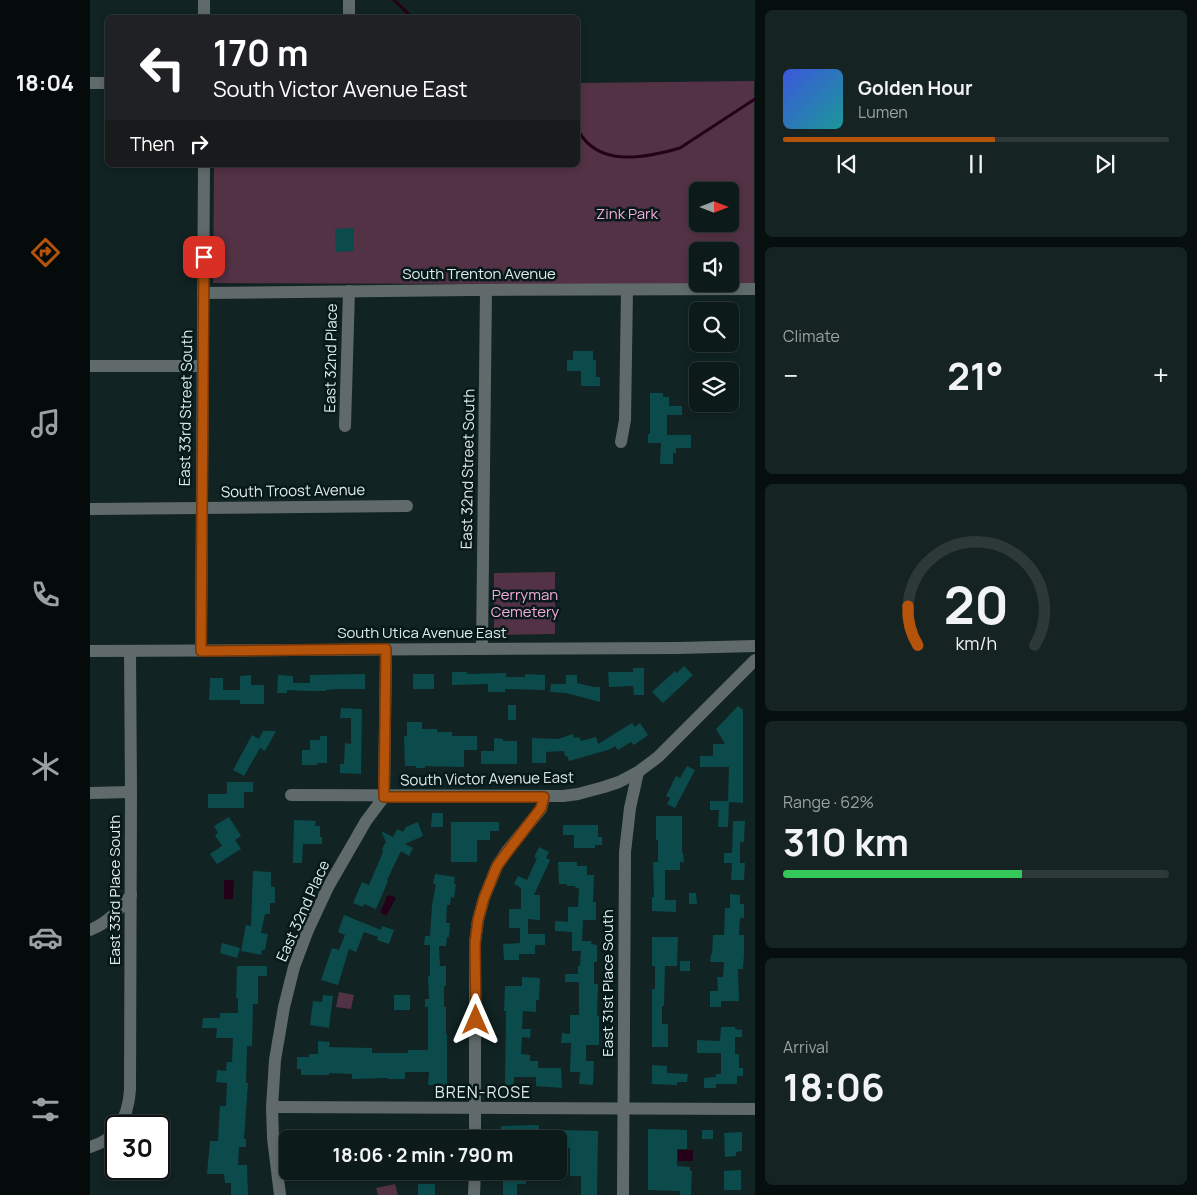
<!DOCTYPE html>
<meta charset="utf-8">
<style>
body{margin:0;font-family:Manrope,sans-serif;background:#162323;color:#f1f3f6;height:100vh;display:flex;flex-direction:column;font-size:19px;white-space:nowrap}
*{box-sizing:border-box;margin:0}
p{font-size:16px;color:#9aa1a2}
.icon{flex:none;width:28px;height:28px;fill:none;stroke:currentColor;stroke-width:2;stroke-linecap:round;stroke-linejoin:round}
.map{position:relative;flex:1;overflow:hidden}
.panel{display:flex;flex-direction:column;gap:10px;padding:10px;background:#070e0e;width:442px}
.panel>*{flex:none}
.top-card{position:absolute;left:15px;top:15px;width:475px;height:152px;border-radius:8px;box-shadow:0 2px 8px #0003,0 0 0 1px #2d3839;background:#202124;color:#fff;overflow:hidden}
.needle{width:32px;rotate:90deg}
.controls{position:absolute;left:599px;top:182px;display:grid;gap:10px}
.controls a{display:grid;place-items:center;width:50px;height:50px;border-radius:8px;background:#0d1a1a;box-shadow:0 2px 8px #0003,0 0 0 1px #2d3839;font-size:25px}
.speed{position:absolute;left:15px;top:1115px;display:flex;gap:10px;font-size:25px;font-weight:700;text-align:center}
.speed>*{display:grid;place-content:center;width:65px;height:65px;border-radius:50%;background:#0d1a1a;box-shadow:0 2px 8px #0003,0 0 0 1px #2d3839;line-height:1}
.speed .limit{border:2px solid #111;border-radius:8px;background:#fff;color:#111}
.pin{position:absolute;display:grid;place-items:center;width:42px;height:42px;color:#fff;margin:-21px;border-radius:10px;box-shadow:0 2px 8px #0006}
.me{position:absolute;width:55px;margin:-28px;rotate:0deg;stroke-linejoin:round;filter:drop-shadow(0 0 4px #0008)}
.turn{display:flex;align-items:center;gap:18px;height:105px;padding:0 25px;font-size:22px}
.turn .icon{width:65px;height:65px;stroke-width:2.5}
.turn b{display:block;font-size:35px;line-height:42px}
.then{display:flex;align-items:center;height:48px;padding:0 25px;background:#0003;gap:10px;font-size:19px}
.big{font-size:38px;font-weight:700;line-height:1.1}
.panel .widget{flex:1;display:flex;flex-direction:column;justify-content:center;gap:8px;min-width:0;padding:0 18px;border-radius:8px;background:#162323}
.panel .dial{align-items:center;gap:0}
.dial svg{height:130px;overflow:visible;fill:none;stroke:#2d3839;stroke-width:7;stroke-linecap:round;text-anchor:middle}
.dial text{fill:#f1f3f6;stroke:none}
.song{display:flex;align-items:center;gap:15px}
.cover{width:60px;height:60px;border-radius:8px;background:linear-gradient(135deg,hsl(230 70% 55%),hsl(180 70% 35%))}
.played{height:5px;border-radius:2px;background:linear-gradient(90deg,#b45309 55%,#2d3839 55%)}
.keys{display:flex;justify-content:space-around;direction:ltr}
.heat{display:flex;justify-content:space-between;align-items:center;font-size:28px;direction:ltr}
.charge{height:8px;border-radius:4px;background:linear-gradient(90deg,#34c759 62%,#2d3839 0)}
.trip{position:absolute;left:189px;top:1130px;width:288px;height:50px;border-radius:8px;background:#0d1a1a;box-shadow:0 2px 8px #0003,0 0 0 1px #2d3839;font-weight:700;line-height:50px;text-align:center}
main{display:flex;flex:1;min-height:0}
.tabs{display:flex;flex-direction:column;width:90px;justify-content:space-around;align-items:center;background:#050a0a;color:#9aa1a2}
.tabs .icon{width:35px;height:35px}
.tabs .current{color:#b45309}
.tabs b{font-size:22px;color:#f1f3f6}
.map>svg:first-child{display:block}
.green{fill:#533245;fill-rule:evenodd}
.water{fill:#250119}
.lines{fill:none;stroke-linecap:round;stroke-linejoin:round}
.stream{stroke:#250119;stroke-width:3}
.building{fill:#0b4b4c}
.minor{stroke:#616a6a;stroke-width:12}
.route-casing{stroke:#753606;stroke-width:12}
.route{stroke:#b45309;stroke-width:9}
.labels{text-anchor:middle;stroke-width:5;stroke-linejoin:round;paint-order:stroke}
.park-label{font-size:15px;fill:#f6abd7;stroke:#07191a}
.street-label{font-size:15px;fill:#e0ecec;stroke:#07191a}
.neighbourhood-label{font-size:16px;letter-spacing:1px;fill:#e0ecec;stroke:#07191a}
</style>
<main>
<nav class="tabs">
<b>18:04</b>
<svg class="icon current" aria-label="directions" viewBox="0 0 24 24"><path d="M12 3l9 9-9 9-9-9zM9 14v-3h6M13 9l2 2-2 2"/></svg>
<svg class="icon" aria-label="music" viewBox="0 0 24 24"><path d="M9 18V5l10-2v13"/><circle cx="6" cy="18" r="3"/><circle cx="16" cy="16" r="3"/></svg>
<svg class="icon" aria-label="phone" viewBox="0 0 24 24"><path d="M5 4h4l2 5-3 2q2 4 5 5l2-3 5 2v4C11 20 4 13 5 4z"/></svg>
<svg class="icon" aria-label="climate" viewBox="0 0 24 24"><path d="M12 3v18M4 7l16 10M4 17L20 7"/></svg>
<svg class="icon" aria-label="car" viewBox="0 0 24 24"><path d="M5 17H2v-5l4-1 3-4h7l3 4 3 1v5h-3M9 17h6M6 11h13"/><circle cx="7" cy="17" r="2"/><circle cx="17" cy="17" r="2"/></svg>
<svg class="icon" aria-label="filters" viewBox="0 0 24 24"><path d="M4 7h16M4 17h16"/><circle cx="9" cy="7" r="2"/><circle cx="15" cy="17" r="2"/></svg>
</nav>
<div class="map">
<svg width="665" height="1195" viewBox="0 0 665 1195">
<rect width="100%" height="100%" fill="#112323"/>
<g class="green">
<path d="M 664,81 L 664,284 L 661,285 L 123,283 L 124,165 L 488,165 L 488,83 ZM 608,191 L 640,191 L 640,224 L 608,224 ZM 608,251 L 640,251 L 640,284 L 608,284 Z"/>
<polygon points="465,572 465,634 409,635 404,631 404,573"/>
<polygon points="249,992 264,995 261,1009 246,1007"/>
<polygon points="305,1184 308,1195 288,1195 286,1188"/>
</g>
<g class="water">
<polygon points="134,880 144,880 143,899 134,899"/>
<polygon points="300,895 306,898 296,916 290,912 296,900 296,897"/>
<rect x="588" y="1150" width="15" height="11"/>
</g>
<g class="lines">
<g class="stream">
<polyline points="304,0 323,18"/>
<path d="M 488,130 C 508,168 555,158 590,148 L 665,99"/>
</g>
</g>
<g class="building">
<polygon points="264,228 264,251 246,252 245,229"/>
<polygon points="483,351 503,351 503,360 506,360 506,377 510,377 510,386 491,386 491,371 477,371 477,360 483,360"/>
<polygon points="560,393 573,393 573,397 579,397 579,406 592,406 592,415 577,415 577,435 601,435 601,448 586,448 586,453 583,453 583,464 570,464 571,443 558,443 558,434 560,434"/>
<polygon points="594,666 603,675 573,703 562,692 585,671 587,673"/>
<polygon points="543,668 554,668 554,695 544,695 543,686 519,687 518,672 543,672"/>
<polygon points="362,672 377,672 377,674 416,673 416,677 435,677 435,674 455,675 455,690 415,689 415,692 398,692 398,684 362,685"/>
<polygon points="275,674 275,689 246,689 236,690 236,691 220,691 197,690 197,693 187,693 188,675 203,676 203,683 220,683 220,675"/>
<rect x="323" y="674" width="21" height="15"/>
<polygon points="161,675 161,685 174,685 174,704 150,704 150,700 119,700 120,678 133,678 133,690 150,690 150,676"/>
<polygon points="476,675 487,675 487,683 504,687 510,687 510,702 476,693 460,692 461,684 476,684"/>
<rect x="418" y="705" width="8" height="15"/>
<polygon points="648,706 653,710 653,803 639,802 638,827 628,827 629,810 620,810 620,801 638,801 639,767 610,767 610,756 623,756 623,744 635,744 626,729"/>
<polygon points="251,708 272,709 271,774 250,773 250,764 254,764 255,743 261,744 261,718 250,718"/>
<polygon points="317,722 332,722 332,729 347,729 347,732 362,732 362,736 387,736 387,750 374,750 374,767 335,766 335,768 326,768 326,766 315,766 314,736 317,736"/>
<polygon points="542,723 545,727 550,723 558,735 544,745 541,742 528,750 525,746 521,749 479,761 477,756 475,756 474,751 456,752 456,763 442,763 442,738 468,739 483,734 484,738 489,737 491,741 506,737 508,744"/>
<polygon points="173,731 186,731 175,751 170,748 154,776 143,770 162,735 169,739"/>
<polygon points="230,736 237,736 237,763 227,763 227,765 212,765 212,750 220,750 220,740 230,740"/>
<polygon points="404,738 413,739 413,741 427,741 427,764 391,764 391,751 404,751"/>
<polygon points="597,766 605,770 585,808 577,804 580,798 576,796 586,776 590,778"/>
<polygon points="137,782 163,782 163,792 154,792 154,808 118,808 118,794 137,794"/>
<polygon points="342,813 353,813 353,827 341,827"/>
<polygon points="566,816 592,816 592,853 593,853 594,862 590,862 590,870 575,870 575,900 586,900 586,912 562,911 562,897 564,897 563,862 568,862 568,840 566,840"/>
<polygon points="139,817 151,836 145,840 151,849 127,864 120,854 132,846 125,835 128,833 124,826"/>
<polygon points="204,820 226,821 225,826 230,826 230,837 232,837 232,844 213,844 212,863 203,863"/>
<polygon points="643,821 655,821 654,842 650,842 650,863 655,863 654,880 641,880 642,863 634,863 634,853 642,853"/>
<polygon points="328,822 333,836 315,844 323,848 319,856 311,851 297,880 298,881 286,909 274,904 273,907 263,903 272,882 279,885 293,852 292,849 296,842 291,831 303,837 307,829 313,832 316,827"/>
<polygon points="361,822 409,822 409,831 400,831 400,840 387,840 387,862 361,862"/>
<polygon points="473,825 508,825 508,837 512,837 512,845 505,845 505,848 484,848 484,835 473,835"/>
<polygon points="449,847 459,852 456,858 460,860 444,895 450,895 450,920 438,919 438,934 455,934 455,945 445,945 445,954 429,954 429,960 414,960 413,944 430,943 430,928 419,928 419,909 431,909 431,888 424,884 428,876 437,880 447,858 444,857"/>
<polygon points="468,862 487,862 487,866 497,866 497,875 504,875 503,902 506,902 506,920 493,920 492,941 502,941 501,944 507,945 507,962 504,962 504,984 508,984 507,1015 509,1016 509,1045 496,1045 496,1061 504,1061 503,1085 489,1084 490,1072 480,1072 481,1043 471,1043 472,1033 480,1034 480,1015 489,1015 489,982 475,982 475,974 488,974 488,966 490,966 491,951 482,951 482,932 465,931 465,921 478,922 478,907 488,907 489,888 485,888 486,886 477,886 477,884 469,884"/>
<polygon points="163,871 181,872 181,887 185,887 185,903 180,903 180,914 175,914 171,933 178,934 175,950 172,950 171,955 151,951 156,925 161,926"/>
<polygon points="345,874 365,877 364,884 366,884 364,898 361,897 360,905 357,905 356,923 360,923 359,937 357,937 356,946 349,946 350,966 356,966 356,986 354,986 354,1007 356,1007 356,1034 357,1034 357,1085 338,1085 339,1072 315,1072 315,1079 298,1079 298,1078 262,1079 262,1074 239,1073 239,1075 211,1075 211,1069 207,1069 207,1057 219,1057 219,1054 228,1054 228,1041 240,1042 239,1047 282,1048 282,1053 318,1053 318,1050 338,1050 338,1007 335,1007 335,999 339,999 338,976 340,976 340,945 334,945 335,936 340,936 342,905 346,884 343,884"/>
<polygon points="599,893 606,893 607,904 599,904"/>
<polygon points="640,894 650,895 650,904 654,904 654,918 650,918 649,935 654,935 654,955 653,969 648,969 649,1001 631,1001 631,1007 620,1007 620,991 628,991 627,977 633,977 634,962 620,962 621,954 622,954 623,935 634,935 635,908 640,908"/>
<polygon points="254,915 291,930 292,926 304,930 299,944 287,940 288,937 274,932 266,952 259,949 248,985 231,980 242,948 249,950 255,935 248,932"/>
<polygon points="562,937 588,937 587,966 575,966 574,1006 572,1006 572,1024 578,1024 578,1047 562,1047 562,989 565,989 565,966 562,966"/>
<polygon points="132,943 150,948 147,958 130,953"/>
<rect x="590" y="961" width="10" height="10"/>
<polygon points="147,966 177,966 177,976 168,976 168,1004 163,1004 162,1046 157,1046 156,1083 158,1083 154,1139 156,1139 156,1147 149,1147 148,1165 157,1165 158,1195 141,1195 141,1183 135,1183 134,1174 117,1174 120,1141 128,1141 130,1106 136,1106 137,1083 126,1082 127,1070 136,1071 137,1062 142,1062 143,1038 126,1038 127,1028 112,1028 113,1018 130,1018 130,1013 148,1013 148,998 146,998"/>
<polygon points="432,977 450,978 449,1000 446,1000 446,1012 433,1011 432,1029 441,1029 440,1038 432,1037 431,1054 440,1055 440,1061 448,1061 448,1068 471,1068 472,1088 446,1086 446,1077 424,1077 424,1085 415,1085 416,1011 414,1011 415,986 432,986"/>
<polygon points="233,995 243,996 239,1028 220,1025 223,1001 232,1002"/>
<rect x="304" y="995" width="16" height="15"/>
<polygon points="631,1027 645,1027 645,1029 652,1030 652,1037 645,1037 645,1054 649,1054 649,1068 653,1068 653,1076 647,1076 647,1084 626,1084 626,1088 614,1088 614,1078 626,1077 626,1074 631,1074 631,1053 607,1053 607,1040 630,1041"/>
<polygon points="562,1065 577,1066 577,1073 598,1074 597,1082 587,1082 587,1085 562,1084"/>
<polygon points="449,1125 449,1138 411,1139 411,1126"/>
<polygon points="558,1129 597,1130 597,1149 587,1149 587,1166 600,1167 600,1171 602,1171 601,1195 590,1195 590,1191 558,1190"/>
<polygon points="471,1130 508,1131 507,1195 491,1195 491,1176 480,1176 480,1148 471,1148"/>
<rect x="612" y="1130" width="11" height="9"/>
<polygon points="652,1132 652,1151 646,1152 646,1156 635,1157 634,1133"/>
<polygon points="651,1170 651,1190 634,1190 634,1171"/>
<polygon points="426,1171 435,1171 436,1184 427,1184 427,1195 413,1195 413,1178 426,1177"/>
<rect x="328" y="1184" width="17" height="11"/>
</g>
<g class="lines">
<g class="minor">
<polyline points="114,18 114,0"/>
<polyline points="259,18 259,0"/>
<polyline points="0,83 18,83"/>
<polyline points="113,293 382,290 665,289"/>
<polyline points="0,366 113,366"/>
<polyline points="255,426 259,291"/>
<polyline points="531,442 535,420 537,290"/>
<polyline points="0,509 317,506"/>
<polyline points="392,649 396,290"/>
<polyline points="0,651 588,648 665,646"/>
<polyline points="111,651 114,165"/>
<polyline points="0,793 41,792"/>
<polyline points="201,795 473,796 488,794 514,787 529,782 548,772 568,757 665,660"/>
<path d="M 0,930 C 19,922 28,911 41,895"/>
<polyline points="182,1107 665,1109"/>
<path d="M 29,1126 C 37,1115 39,1103 40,1090 L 41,792 L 40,651"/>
<polyline points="385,1139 385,943 388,920 394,898 407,866 417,851 451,809 454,797"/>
<path d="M 0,1147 C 10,1144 20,1139 26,1130"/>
<polyline points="190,1195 183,1138 182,1107 185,1060 194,1007 204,967 218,930 238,887 276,821 294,797 296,649"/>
<polyline points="384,1195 385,1171"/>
<polyline points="533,1195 535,852 540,808 548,772"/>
</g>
</g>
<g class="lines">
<defs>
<polyline id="route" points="114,257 111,651 296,649 294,797 454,797 451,808 418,851 407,866 394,898 388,920 385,943 386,1020"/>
</defs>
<use href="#route" class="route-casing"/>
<use href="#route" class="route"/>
</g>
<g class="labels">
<g class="park-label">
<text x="537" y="219">Zink Park</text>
<text x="435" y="600">Perryman<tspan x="435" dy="17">Cemetery</tspan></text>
</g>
<g class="street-label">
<text x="389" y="279">South Trenton Avenue</text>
<text transform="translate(241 358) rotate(-89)" y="5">East 32nd Place</text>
<text transform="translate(96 408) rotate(-89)" y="5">East 33rd Street South</text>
<text transform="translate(378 469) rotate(-89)" y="5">East 32nd Street South</text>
<text transform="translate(203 491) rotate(-1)" y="5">South Troost Avenue</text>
<text x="332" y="638">South Utica Avenue East</text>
<text transform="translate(397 779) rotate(-1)" y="5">South Victor Avenue East</text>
<text transform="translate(25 890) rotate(-90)" y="5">East 33rd Place South</text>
<text transform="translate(213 911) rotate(-66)" y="5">East 32nd Place</text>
<text transform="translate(518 983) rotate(-90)" y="5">East 31st Place South</text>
</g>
<g class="neighbourhood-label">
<text x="393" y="1098">BREN-ROSE</text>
</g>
</g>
</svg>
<div class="controls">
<a><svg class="needle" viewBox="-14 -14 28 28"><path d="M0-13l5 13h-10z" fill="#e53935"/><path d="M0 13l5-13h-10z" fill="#9aa1a2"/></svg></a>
<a><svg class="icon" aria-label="sound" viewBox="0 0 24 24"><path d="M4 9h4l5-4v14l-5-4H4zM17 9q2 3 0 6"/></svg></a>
<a><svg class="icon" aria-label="search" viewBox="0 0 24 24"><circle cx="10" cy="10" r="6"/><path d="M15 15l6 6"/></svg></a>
<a><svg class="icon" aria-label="layers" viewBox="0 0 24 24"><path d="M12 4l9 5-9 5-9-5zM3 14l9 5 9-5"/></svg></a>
</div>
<div class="speed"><div class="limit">30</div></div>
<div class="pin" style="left:114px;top:257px;background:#d93025"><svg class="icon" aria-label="arrive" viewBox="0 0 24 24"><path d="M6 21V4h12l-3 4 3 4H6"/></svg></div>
<svg class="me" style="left:386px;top:1020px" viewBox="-20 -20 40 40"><path d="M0-17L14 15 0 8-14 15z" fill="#b45309" stroke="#fff" stroke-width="4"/></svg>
<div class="trip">18:06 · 2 min · 790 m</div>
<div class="top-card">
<div class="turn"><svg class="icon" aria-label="left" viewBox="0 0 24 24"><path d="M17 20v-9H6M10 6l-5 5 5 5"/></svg><div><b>170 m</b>South Victor Avenue East</div></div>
<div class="then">Then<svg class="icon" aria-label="right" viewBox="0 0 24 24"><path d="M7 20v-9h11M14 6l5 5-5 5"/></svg></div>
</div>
</div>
<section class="panel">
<div class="widget">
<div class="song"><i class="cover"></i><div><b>Golden Hour</b><p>Lumen</p></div></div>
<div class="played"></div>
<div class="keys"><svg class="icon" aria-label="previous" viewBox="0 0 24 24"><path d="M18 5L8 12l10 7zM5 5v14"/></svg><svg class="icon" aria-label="pause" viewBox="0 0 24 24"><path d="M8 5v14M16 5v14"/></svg><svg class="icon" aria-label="next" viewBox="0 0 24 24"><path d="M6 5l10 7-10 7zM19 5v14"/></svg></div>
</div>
<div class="widget"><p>Climate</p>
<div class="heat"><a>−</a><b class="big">21°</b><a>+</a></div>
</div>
<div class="widget dial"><svg viewBox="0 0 100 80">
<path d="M14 69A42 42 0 1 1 86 69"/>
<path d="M14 69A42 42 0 0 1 8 45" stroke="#b45309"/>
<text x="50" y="56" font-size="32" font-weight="700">20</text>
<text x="50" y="72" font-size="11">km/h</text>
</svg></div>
<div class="widget"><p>Range · 62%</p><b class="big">310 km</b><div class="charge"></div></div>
<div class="widget"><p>Arrival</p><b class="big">18:06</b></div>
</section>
</main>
